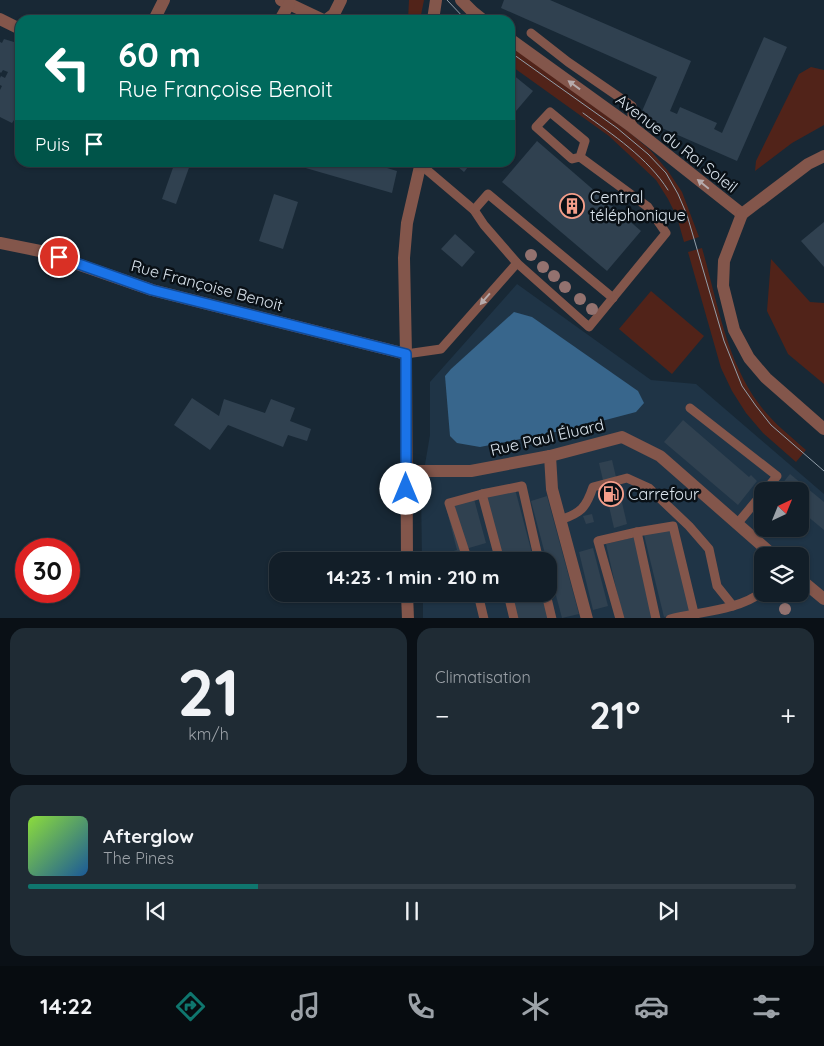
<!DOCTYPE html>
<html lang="fr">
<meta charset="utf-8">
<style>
body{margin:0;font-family:Quicksand,sans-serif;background:#1f2b34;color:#f1f3f6;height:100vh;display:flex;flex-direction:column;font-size:19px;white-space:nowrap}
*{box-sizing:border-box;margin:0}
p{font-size:16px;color:#9ca2a8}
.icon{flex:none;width:28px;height:28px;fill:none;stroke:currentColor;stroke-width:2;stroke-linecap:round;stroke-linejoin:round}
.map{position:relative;height:618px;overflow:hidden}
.panel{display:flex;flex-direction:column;gap:10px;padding:10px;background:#0a1016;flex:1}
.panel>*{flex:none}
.hud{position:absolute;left:15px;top:15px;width:500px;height:152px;border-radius:15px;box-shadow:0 1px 4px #0004,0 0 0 1px #313c45;background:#00695c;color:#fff;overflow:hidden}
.needle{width:32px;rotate:43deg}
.fabs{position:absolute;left:754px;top:482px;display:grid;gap:10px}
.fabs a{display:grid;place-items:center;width:55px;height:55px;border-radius:10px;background:#121e28;box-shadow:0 1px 4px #0004,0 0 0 1px #313c45;font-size:25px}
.speed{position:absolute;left:15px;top:538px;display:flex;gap:10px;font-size:25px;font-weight:700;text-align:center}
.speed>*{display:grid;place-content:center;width:65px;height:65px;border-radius:50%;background:#121e28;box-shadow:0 1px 4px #0004,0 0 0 1px #313c45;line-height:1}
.speed .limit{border:8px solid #d22;background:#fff;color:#111}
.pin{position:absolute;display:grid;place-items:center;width:42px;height:42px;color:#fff;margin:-21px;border:2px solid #fff;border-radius:50%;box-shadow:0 1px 5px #0007}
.me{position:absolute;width:55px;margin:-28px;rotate:0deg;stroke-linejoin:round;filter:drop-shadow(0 0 4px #0008)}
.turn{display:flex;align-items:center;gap:18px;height:105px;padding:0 20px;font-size:22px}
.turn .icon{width:65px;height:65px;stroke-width:2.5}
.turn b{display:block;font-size:35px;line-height:42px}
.then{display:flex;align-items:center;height:48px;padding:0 20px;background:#0003;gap:10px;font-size:19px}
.big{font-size:38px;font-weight:800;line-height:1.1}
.panel .card{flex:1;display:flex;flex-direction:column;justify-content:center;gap:8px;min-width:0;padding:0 18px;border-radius:15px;background:#1f2b34}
.panel .dial{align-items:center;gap:0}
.dial b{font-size:65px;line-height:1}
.song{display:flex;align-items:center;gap:15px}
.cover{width:60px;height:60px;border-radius:8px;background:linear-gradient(135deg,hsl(90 70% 55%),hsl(210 70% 35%))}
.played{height:5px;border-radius:2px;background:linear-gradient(90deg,#0f766e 30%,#313c45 30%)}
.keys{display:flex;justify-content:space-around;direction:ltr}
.heat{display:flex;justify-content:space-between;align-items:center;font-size:28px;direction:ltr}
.panel .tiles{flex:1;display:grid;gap:10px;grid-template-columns:1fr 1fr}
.card:last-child{grid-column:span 2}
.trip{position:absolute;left:269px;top:552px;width:288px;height:50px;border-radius:15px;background:#121e28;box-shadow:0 1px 4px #0004,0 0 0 1px #313c45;font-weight:800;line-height:50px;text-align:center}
.menu{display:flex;height:80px;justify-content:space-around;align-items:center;background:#070c10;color:#9ca2a8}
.menu .icon{width:35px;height:35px}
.menu .selected{color:#0f766e}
.menu b{font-size:22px;color:#f1f3f6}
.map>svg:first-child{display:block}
.built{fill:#1f3446;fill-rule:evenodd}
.green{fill:#512319}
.water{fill:#38668c}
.building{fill:#304150}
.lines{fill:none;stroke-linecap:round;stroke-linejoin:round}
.lane{stroke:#83564b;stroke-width:9}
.street{stroke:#83564b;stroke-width:12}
.tram{stroke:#939faa;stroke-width:1}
.tree{fill:#93726f}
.oneway{fill:#b7abac}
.route-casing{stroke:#114b97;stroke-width:12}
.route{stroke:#1a73e8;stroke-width:9}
.labels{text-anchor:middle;stroke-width:5;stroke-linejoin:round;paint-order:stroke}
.street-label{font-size:16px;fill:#dae4ed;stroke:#091016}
.poi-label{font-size:16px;fill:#dae4ed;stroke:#091016;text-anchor:start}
</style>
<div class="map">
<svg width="824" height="619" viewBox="0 0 824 619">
<rect width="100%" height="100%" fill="#182835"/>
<path class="built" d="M 517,284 L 651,380 L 696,384 L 824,494 L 824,618 L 423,618 L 423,594 L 548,594 L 548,561 L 422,561 L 421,488 L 430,435 L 430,382 ZM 762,491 L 800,491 L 800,529 L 762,529 ZM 762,556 L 800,556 L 800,594 L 762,594 Z"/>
<g class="green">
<polygon points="409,0 424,0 420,20 408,20"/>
<polygon points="510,45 629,132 651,151 668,171 682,192 699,237 684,242 677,217 668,199 656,180 609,136 510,65"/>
<polygon points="811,67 824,70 824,125 792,143 755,171 756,161 799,74"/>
<path d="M 702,248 C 717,300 726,360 759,404 C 772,422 789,435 806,450 L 796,462 L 763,433 L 746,413 L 732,391 L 721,368 L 688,252 Z"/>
<polygon points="771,259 810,302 824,303 824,384 788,354 767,311"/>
<polygon points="651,291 704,336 672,374 619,329"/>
</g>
<polygon class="water" points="514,312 532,317 638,391 644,403 636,412 575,428 480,447 457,443 450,436 445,376 451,369"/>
<g class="building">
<polygon points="504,0 550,0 691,61 670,111 677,114 680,107 717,123 714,129 722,133 764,37 787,47 737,161 639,118 657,77 501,8"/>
<polygon points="4,39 14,42 14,43 20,46 18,52 20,53 20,123 14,120 12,123 0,117 0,90 2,86 0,85 0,78 1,76 5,78 8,72 3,70 1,73 0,72 0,42 2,43"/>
<polygon points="512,74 533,91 510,118 510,77"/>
<polygon points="537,141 641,231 607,271 502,182"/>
<polygon points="175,162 191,162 176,204 162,199"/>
<polygon points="285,162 367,162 397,171 392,193"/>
<polygon points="452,162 472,162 464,172"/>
<polygon points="274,194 298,202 283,249 259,241"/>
<polygon points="824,222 824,267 801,241"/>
<polygon points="455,234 475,252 462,267 441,249"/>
<polygon points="192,398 219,416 224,399 265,413 271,399 295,408 290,421 311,429 307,441 288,435 283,447 228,425 210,450 174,425"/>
<polygon points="683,420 749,477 751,475 757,481 738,505 664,442"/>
<polygon points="612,460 627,524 614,528 599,463"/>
<polygon points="790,474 824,502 824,530 800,510 800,491 778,491 777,490"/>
<polygon points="515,489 534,561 501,561 484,497"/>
<polygon points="547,496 579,614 562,618 531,501"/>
<polygon points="474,499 486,543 462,550 464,561 445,561 443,554 457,550 446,507"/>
<polygon points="592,514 594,522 586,524 583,516"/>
<polygon points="671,529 691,611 664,617 644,535"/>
<polygon points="635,537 653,619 623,619 606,544"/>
<polygon points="593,548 608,606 593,610 579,552"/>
<polygon points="439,594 466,594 459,599 453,601 447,600"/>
<polygon points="509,594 542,594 549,619 515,619"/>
</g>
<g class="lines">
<g class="lane">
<polyline points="531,33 568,62 632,106 632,127"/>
<polyline points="421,165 474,210 484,225 517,263 589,327 666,233 648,207 580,157 585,141 550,112 536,127 572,159 580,157"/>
<polyline points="474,210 488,194 613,298"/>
<polyline points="406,354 441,349 517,263"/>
<polyline points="690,408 777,476 765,491"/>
<polyline points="482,494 500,561"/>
<path d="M 560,520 C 581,513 586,508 593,487 L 627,478 L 649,488 L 689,526 L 709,549 L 717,586 L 733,606"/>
<polyline points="737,524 762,494"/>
<polyline points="468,561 449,503 482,494 522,486 539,561"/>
<polyline points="478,594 484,619"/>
<polyline points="508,594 514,619"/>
<polyline points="546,594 552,619"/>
<polyline points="620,619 598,541 637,532"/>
<polyline points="656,619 637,532 673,526 694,613"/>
<path d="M 670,619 C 699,612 739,610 762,592"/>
</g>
<g class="street">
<polyline points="281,0 323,20"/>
<polyline points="461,0 473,12 483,20"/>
<polyline points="0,19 20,29"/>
<polyline points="154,20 164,0"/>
<polyline points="280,20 289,4"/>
<polyline points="326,20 334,14 341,0"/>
<polyline points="433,20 436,0"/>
<polyline points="510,39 632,127 742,214"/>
<polyline points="742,214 724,261 723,286 734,330 749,358 766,378 824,429"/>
<polyline points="742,214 808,164 824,156"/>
<polyline points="0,243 40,251 152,290 406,354"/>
<polyline points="550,456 552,489 587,619"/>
<polyline points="406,471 471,471 550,456 622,437 660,456 774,556"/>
<polyline points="407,561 406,354 404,258 407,223 421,162"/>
<polyline points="800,579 824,599"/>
<polyline points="407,594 408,619"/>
</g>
<g class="tram">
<polyline points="447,0 466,20"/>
<polyline points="510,52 617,128 648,154 666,173 678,194 687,215 724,341 742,386 756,406 771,425 824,471"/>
<path d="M 583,113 C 613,135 648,158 668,190"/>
</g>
</g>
<g class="tree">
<circle cx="531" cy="255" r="6"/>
<circle cx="543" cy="267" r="6"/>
<circle cx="554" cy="276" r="6"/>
<circle cx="565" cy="287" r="6"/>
<circle cx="580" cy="299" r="6"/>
<circle cx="592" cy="309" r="6"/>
<circle cx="785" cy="609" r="6"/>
</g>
<defs><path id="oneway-solid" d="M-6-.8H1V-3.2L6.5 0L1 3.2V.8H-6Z" transform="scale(1.25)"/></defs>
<g class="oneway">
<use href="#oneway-solid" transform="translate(574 85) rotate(-144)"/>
<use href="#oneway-solid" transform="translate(703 184) rotate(-141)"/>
<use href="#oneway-solid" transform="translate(485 299) rotate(131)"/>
</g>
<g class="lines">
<defs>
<polyline id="route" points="59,257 152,290 406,354 406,489"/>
</defs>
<use href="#route" class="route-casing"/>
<use href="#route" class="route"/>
</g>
<defs>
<symbol id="building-ring" viewBox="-11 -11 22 22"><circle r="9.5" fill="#091016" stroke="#f49e8a" stroke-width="1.5"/><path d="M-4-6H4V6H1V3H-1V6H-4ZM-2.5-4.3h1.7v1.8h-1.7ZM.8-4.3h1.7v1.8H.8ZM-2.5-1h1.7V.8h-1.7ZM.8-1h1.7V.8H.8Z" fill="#f49e8a"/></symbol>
<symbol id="fuel-ring" viewBox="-11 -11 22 22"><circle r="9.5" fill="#091016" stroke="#f49e8a" stroke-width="1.5"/><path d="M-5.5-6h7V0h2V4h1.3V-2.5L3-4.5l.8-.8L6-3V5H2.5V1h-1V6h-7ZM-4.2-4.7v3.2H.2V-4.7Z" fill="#f49e8a"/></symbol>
</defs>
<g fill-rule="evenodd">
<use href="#building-ring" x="558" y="192" width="28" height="28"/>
<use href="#fuel-ring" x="597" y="480" width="28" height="28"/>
</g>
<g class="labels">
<g class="street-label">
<text transform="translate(677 143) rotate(38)" y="6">Avenue du Roi Soleil</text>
<text transform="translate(207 285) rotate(15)" y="6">Rue Françoise Benoit</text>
<text transform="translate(547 437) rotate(-13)" y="6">Rue Paul Éluard</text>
</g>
<g class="poi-label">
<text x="590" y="203">Central<tspan x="590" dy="18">téléphonique</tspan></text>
<text x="628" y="500">Carrefour</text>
</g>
</g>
</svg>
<div class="fabs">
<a><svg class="needle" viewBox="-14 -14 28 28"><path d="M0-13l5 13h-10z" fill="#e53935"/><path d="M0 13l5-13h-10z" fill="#9ca2a8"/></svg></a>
<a><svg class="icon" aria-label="layers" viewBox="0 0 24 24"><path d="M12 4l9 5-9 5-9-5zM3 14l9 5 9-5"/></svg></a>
</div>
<div class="speed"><div class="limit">30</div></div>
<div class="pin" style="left:59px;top:257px;background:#d93025"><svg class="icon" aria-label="arrive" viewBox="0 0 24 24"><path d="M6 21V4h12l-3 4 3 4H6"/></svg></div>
<svg class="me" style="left:406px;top:489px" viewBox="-20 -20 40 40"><circle r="19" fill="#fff"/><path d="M0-13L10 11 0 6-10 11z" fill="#1a73e8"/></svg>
<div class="trip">14:23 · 1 min · 210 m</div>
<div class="hud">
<div class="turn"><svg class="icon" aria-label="left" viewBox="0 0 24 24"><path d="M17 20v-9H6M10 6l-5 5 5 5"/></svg><div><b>60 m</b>Rue Françoise Benoit</div></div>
<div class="then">Puis<svg class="icon" aria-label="arrive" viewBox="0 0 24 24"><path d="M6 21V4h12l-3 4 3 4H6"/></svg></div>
</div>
</div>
<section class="panel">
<div class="tiles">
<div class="card dial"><b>21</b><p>km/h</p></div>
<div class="card"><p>Climatisation</p>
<div class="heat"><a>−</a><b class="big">21°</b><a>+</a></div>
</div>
<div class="card">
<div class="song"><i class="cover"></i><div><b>Afterglow</b><p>The Pines</p></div></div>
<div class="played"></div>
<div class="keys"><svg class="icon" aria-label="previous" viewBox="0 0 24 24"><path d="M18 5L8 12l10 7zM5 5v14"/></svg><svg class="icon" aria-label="pause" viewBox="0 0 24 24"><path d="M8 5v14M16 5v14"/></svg><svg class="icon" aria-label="next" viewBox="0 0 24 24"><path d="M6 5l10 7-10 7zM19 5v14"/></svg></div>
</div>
</div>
</section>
<nav class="menu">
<b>14:22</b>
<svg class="icon selected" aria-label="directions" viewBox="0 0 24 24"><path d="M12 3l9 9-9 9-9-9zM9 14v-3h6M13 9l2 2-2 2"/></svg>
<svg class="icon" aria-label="music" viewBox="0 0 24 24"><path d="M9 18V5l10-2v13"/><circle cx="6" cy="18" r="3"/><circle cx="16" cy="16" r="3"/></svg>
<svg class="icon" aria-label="phone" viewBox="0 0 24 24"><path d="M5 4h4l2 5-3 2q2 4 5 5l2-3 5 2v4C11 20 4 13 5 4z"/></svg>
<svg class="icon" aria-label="climate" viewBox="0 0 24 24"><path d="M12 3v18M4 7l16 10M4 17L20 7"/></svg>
<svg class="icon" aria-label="car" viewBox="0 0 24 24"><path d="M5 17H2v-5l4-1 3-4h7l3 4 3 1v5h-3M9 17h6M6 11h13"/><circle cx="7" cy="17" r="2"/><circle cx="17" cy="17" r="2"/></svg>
<svg class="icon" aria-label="filters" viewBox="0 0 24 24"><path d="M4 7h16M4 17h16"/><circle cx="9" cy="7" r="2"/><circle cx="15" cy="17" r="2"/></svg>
</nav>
